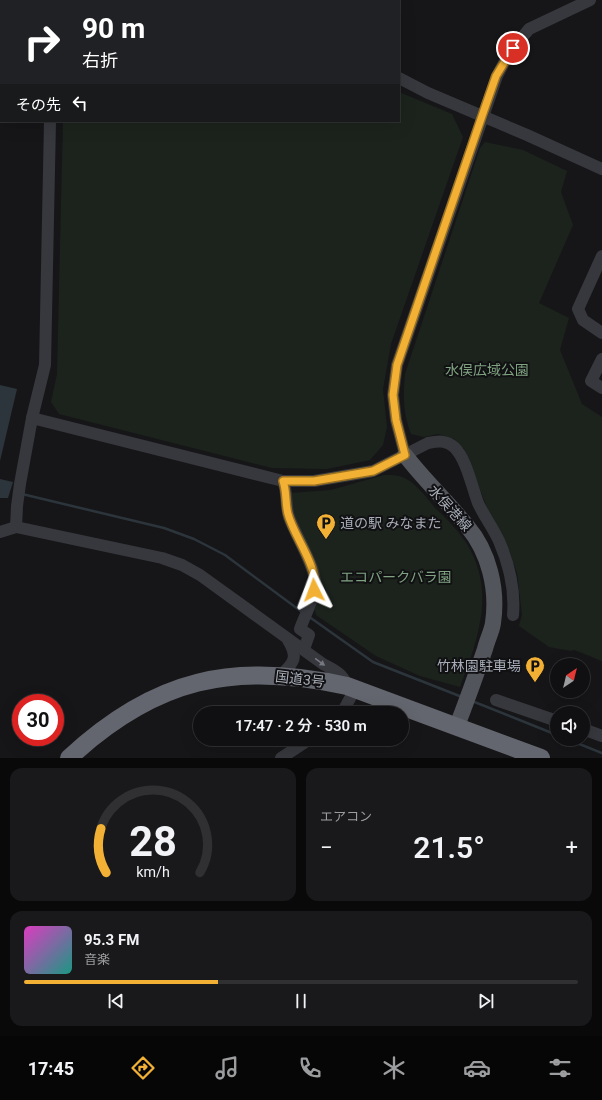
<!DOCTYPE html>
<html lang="ja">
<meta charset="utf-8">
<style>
body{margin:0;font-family:Roboto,"Noto Sans JP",sans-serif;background:#19191b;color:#f1f3f6;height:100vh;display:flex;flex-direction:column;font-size:15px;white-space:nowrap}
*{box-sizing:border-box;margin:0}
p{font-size:13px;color:#9c9d9f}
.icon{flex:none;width:22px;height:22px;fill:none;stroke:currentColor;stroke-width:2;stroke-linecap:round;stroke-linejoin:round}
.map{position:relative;height:758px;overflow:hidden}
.details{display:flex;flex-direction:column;gap:10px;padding:10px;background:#09090a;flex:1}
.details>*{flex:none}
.guide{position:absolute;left:0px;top:0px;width:400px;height:122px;box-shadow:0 4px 16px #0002,0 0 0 1px #303032;background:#202124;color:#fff;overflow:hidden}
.needle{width:26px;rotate:35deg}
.controls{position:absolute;left:550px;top:658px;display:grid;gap:8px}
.controls a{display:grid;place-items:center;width:40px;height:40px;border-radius:50%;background:#101012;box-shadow:0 4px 16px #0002,0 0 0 1px #303032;font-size:20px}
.speed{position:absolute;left:12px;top:694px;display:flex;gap:8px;font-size:20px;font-weight:700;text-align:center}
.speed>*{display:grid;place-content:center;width:52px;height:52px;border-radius:50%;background:#101012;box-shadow:0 4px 16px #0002,0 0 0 1px #303032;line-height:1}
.speed .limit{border:6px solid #d22;background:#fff;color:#111}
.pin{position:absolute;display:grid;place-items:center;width:34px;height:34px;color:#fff;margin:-17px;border:2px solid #fff;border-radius:50%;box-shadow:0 1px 4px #0007}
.me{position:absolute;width:44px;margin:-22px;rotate:357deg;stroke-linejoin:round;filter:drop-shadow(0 0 3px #0008)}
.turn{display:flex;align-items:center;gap:14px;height:84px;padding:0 16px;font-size:18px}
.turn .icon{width:52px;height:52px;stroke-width:2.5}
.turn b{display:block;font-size:28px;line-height:34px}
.then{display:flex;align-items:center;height:38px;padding:0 16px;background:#0003;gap:8px;font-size:15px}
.big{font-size:30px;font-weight:600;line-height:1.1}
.details .card{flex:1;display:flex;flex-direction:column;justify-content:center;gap:6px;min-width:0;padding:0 14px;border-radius:12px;background:#19191b}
.details .dial{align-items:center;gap:0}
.dial svg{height:104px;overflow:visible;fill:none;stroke:#303032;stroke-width:7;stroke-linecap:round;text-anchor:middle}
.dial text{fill:#f1f3f6;stroke:none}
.song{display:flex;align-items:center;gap:12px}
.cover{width:48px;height:48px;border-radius:6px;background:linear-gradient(135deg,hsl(310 70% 55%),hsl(170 70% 35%))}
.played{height:4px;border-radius:2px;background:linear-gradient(90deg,#f2b134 35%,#303032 35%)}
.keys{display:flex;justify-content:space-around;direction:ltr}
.heat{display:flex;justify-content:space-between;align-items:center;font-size:22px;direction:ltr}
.details .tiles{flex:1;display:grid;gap:10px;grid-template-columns:1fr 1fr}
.card:last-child{grid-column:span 2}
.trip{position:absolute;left:193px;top:706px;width:216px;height:40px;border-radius:20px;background:#101012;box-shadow:0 4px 16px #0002,0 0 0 1px #303032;font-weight:600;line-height:40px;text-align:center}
.tabs{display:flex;height:64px;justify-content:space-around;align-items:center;background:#060607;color:#9c9d9f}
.tabs .icon{width:28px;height:28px}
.tabs .on{color:#f2b134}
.tabs b{font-size:18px;color:#f1f3f6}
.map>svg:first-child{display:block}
.green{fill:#1c231d}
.water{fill:#2c353c}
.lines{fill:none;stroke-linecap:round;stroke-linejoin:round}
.stream{stroke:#2c353c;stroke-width:2.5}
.minor{stroke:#37383d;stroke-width:12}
.major{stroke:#53555c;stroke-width:16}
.highway{stroke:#63666e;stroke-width:18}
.oneway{fill:#757881}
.route-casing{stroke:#9d7322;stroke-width:10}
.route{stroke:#f2b134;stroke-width:7}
.labels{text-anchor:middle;stroke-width:4;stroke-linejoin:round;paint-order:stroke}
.park-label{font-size:14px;fill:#7fa381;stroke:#111113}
.street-label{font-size:14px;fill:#a8adb8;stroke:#111113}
.poi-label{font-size:14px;fill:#a8adb8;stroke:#111113;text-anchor:start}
</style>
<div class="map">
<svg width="602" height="758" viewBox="0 0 602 758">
<rect width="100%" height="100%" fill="#161618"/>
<g class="green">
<polygon points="0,0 120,0 1,1 1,91"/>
<polygon points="140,0 335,0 336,1 139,1"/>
<polygon points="399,92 452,114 463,137 391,344 383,389 387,427 383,445 370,460 327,469 272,468 59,414 51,402 57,374 63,121 399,121"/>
<path d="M 485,142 L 523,150 L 567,171 L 561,192 L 573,225 L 539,303 L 569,318 L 560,350 L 582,404 L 602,417 L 602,661 L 574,650 L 571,651 L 549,647 L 519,626 L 522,615 L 517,573 L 505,540 L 490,515 L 464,449 L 454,439 L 438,434 L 424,437 L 411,434 C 403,414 403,394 405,374 L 480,148 Z"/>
<path d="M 384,475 C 389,475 397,475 402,477 C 416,482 428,500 437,510 C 448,520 459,532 467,544 C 496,592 478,639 460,687 L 420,676 L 376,656 L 316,615 L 314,607 L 322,594 L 320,574 L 291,511 L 290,493 L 331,490 Z"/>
</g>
<g class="water">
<polygon points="0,385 17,389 0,461"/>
<polygon points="0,479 13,482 8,498 0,498"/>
</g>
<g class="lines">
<g class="stream">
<polyline points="22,494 164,528 194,539 225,555 302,612"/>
<polyline points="308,616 373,662 462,697"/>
<polyline points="472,701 557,735"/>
<polyline points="567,739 602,753"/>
</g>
<g class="minor">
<polyline points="346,0 347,1"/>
<polyline points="128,1 129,0"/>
<polyline points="399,78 428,93 527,135 602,169"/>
<polyline points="0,100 1,100"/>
<polyline points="602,256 578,309 583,320 602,333"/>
<polyline points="602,359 591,381 602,388"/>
<path d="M 32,418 L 283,481 L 314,481 L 373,471 L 428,443 C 438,441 446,440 454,447 C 466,458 472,487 478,503 C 484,516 493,528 499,541 C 509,564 515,591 513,615"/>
<polyline points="405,455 396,420 393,395 397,365 497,76 508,55 529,29 590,0"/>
<path d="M 283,481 C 288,493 285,505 289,517 C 295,534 315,566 315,582 C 315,597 305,615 300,629 L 309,635 L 304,649"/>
<polyline points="16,527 17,506 20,484 32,418 45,365 50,121"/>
<path d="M 0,532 L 16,527 L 162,558 L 182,565 L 200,575 L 323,664 C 334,670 343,673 347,686"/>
<path d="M 281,675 C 295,662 298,657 288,640"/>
<polyline points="496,700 557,721"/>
<polyline points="342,713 355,689"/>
<polyline points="583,729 602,736"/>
<polyline points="281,758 310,739"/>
</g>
<path class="major" d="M 405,455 C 424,480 447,501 467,526 C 489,552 498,589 493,623 C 492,631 487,640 485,649 C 476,675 467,700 457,726"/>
<path class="highway" d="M 69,758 C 155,678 234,661 347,686 L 541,758"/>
</g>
<defs><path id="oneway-solid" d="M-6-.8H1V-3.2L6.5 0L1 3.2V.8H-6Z"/></defs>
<use class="oneway" href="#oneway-solid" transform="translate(320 662) rotate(36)"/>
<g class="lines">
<defs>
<path id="route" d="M 314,590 C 319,567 294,537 288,514 C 285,503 287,492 283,481 L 314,481 L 373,471 L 405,455 L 396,420 L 393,395 L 397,365 L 482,116 L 496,76 L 513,48"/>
</defs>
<use href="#route" class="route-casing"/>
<use href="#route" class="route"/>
</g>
<defs>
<symbol id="parking-pin" viewBox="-11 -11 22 30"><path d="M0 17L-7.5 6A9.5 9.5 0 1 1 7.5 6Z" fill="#f2b134" stroke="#111113"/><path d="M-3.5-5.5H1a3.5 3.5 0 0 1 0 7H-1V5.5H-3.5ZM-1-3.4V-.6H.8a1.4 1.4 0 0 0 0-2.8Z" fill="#111"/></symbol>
</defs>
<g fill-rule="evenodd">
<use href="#parking-pin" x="315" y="512" width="22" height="30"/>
<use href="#parking-pin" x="524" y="655" width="22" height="30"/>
</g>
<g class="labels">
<g class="park-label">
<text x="487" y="375">水俣広域公園</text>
<text x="396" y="582">エコパークバラ園</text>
</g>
<g class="street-label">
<text transform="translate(450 508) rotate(48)" y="5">水俣港線</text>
<text transform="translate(300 679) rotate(7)" y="5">国道3号</text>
</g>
<g class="poi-label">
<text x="340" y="528">道の駅 みなまた</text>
<text x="521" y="671" text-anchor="end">竹林園駐車場</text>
</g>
</g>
</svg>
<div class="controls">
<a><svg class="needle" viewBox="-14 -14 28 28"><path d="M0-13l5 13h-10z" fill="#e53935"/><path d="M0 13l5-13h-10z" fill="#9c9d9f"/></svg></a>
<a><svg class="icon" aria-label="sound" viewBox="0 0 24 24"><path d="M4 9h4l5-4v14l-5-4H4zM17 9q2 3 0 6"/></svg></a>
</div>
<div class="speed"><div class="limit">30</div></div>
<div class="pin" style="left:513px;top:48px;background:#d93025"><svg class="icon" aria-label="arrive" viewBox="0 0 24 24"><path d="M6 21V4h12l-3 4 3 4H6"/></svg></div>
<svg class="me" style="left:314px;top:590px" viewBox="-20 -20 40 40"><path d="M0-17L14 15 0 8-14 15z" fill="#f2b134" stroke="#fff" stroke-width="4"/></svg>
<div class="trip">17:47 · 2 分 · 530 m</div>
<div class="guide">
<div class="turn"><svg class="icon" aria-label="right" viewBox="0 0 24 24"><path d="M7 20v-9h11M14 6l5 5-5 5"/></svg><div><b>90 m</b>右折</div></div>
<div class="then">その先<svg class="icon" aria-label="left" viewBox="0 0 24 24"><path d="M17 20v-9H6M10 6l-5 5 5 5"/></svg></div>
</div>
</div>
<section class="details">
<div class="tiles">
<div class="card dial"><svg viewBox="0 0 100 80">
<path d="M14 69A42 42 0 1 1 86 69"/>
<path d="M14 69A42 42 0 0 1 10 35" stroke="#f2b134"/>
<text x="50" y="56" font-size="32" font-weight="700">28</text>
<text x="50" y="72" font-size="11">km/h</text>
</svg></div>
<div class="card"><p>エアコン</p>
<div class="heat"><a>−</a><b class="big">21.5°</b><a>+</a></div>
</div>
<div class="card">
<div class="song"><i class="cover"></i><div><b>95.3 FM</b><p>音楽</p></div></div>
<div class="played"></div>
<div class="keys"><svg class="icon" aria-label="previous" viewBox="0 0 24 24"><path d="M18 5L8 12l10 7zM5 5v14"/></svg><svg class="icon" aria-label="pause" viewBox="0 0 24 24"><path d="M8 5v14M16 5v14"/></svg><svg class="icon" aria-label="next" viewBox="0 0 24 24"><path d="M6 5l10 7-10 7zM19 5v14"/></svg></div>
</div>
</div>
</section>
<nav class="tabs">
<b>17:45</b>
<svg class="icon on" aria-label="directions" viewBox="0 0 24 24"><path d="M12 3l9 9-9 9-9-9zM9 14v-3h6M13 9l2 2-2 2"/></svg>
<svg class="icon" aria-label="music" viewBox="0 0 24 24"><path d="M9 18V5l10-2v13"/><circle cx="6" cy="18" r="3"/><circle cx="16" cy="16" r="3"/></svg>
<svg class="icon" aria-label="phone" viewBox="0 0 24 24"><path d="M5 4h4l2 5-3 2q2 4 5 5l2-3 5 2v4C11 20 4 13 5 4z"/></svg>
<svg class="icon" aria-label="climate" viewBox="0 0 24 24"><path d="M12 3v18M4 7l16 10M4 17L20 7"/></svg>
<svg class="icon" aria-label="car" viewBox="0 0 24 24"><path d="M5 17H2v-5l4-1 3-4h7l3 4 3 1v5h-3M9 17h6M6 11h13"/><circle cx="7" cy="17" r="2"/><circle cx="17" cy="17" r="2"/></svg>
<svg class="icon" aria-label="filters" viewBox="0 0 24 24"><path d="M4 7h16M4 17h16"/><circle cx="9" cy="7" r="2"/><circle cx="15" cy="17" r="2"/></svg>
</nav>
